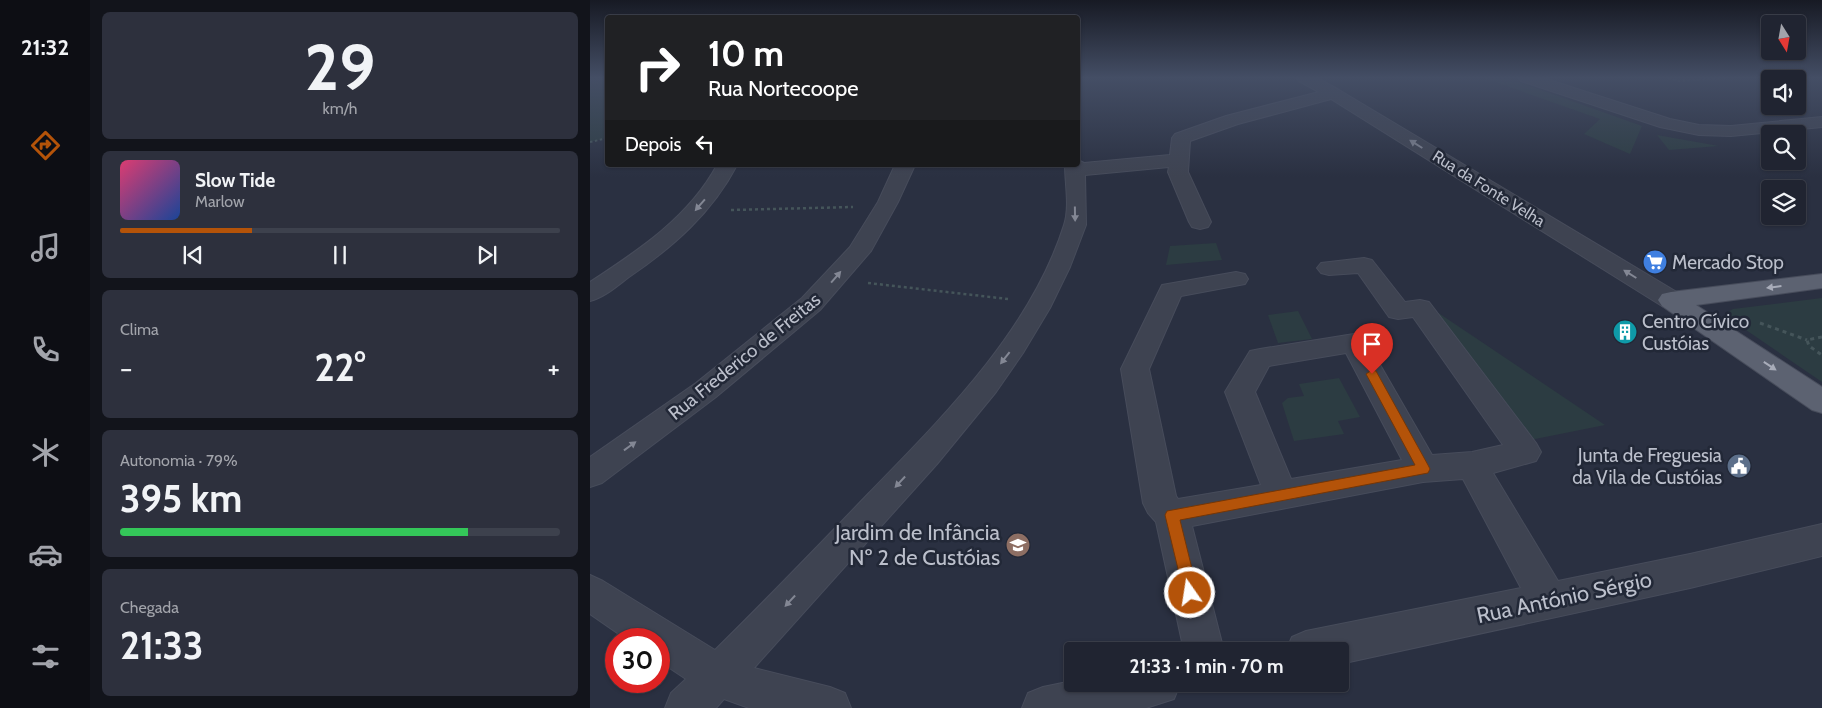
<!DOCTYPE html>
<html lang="pt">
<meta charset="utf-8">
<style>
body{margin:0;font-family:Cabin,sans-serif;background:#2d303d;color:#f1f3f6;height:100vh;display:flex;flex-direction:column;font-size:19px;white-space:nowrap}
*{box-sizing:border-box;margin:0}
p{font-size:16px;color:#a2a4ab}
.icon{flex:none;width:28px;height:28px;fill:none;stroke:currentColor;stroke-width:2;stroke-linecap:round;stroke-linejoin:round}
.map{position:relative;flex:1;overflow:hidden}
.sheet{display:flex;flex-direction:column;gap:12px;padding:12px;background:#12141b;width:500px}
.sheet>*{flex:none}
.hud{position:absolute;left:15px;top:15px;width:475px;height:152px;border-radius:5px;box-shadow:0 1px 4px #0004,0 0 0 1px #3d414d;background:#202124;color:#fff;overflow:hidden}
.needle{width:32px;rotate:169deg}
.buttons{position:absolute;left:1171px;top:15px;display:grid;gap:10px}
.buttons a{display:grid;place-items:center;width:45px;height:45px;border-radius:5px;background:#202431;box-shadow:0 1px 4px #0004,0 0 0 1px #3d414d;font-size:25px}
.speed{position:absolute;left:15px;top:628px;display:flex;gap:10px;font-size:25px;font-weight:700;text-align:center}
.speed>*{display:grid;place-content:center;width:65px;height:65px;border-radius:50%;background:#202431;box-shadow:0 1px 4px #0004,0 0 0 1px #3d414d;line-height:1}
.speed .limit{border:8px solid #d22;background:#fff;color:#111}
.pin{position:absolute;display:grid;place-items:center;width:42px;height:42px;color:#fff;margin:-51px -21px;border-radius:50% 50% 50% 0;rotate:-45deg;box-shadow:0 0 5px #0007}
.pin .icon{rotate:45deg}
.me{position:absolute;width:55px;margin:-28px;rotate:347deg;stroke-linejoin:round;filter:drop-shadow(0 0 4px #0008)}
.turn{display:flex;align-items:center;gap:18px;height:105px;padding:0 20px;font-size:22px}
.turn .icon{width:65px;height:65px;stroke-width:2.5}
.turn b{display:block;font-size:35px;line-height:42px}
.then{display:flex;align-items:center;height:48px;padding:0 20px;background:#0003;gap:10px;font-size:19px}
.big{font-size:38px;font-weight:700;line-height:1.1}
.sheet .tile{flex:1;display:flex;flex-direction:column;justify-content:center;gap:8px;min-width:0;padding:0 18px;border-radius:8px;background:#2d303d}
.sheet .dial{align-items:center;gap:0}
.dial b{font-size:65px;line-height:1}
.song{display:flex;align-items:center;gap:15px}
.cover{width:60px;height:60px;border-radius:8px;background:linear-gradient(135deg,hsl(340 70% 55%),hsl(220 70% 35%))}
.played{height:5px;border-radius:2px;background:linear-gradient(90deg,#b45309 30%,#3d414d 30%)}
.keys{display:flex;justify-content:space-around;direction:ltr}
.heat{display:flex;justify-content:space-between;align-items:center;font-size:28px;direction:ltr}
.charge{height:8px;border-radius:4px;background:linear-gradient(90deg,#34c759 79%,#3d414d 0)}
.trip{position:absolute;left:474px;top:642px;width:285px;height:50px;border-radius:5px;background:#202431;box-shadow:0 1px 4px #0004,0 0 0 1px #3d414d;font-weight:700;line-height:50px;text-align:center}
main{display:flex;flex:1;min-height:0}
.menu{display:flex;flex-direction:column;width:90px;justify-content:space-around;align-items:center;background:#0d0e14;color:#a2a4ab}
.menu .icon{width:35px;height:35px}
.menu .on{color:#b45309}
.menu b{font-size:22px;color:#f1f3f6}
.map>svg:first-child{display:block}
.green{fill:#2c3c42}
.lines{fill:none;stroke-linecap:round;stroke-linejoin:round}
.minor-casing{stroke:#474c5b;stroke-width:2}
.major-casing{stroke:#474c5b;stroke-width:2}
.path-far2{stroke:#45555a;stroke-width:2;stroke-dasharray:2.5 2.5;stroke-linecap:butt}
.path-far1{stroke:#45555a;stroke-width:2.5;stroke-dasharray:3 3;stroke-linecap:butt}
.path{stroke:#45555a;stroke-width:3;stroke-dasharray:4 4;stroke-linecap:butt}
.minor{fill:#3e4351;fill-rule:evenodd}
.major{fill:#5c6271;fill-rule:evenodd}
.oneway{fill:#838794}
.oneway2{fill:#a8acb9}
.route{fill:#b45309;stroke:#753606}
.labels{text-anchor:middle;stroke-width:5;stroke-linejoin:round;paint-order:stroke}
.far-street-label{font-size:16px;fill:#bbbfcb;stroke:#222837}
.poi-label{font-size:19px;fill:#bbbfcb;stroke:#222837;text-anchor:start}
.street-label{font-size:19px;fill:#bbbfcb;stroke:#222837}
.near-poi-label{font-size:22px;fill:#bbbfcb;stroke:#222837;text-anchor:end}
.near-street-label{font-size:22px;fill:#bbbfcb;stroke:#222837}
</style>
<main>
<nav class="menu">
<b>21:32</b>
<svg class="icon on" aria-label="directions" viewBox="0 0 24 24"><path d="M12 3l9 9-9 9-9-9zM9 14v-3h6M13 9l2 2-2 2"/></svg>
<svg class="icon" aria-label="music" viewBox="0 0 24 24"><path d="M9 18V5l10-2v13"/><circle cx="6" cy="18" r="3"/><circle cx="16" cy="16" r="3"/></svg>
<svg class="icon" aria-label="phone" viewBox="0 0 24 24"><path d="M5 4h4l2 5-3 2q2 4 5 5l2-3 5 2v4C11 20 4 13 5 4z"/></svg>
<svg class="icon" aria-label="climate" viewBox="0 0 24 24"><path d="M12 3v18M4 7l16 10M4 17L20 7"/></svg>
<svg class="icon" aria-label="car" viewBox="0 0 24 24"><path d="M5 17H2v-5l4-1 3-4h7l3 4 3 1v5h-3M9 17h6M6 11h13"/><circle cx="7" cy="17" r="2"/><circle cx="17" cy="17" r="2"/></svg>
<svg class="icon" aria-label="filters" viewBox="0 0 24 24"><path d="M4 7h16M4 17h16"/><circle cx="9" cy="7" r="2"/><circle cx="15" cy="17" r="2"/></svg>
</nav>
<section class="sheet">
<div class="tile dial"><b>29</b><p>km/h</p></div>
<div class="tile">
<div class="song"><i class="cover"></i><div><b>Slow Tide</b><p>Marlow</p></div></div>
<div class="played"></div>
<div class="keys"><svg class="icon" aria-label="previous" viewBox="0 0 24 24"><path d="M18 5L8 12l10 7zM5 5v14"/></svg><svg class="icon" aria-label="pause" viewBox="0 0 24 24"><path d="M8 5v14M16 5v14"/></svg><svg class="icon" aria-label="next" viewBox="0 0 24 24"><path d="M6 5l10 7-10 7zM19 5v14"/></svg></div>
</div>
<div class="tile"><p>Clima</p>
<div class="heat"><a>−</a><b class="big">22°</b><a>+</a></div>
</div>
<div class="tile"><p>Autonomia · 79%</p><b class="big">395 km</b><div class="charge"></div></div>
<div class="tile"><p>Chegada</p><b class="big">21:33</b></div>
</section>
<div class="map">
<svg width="1232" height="708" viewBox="0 0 1232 708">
<rect width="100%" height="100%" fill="#2a3041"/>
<g class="green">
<polygon points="0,78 18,78 17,138 0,142"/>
<polygon points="894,78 917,78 1052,126 1040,154 994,134 1010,119"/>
<polygon points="1067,135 1129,146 1079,150"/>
<polygon points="626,243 632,260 576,265 580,246"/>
<polygon points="1232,298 1232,382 1137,317 1136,313 1143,309"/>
<polygon points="708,311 722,339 688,343 678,315"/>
<polygon points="847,312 1015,425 940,440"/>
<polygon points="749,378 770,417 748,421 754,434 704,441 692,403 698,398 714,396 709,384"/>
</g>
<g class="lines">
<defs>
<g id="minor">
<path d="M 707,78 L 727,78 L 749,90 L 1090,294 L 1094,300 L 1090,306 L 1081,308 L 1072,306 L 741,99 L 648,124 L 600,141 L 598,172 L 621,222 L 618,227 L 610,229 L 602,227 L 599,222 L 578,172 L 579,167 L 495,175 L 496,225 L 480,267 L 460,308 L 433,353 L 406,392 L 347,464 L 164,668 L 240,687 L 255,693 L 261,708 L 159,708 L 134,699 L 126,708 L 75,708 L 81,693 L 96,679 L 69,661 L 69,639 L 36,639 L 0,614 L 0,575 L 13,581 L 125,650 C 177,599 228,546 279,493 C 353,417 441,330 474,225 C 480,207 475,184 475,165 L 488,165 L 488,160 L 494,163 L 580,155 L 582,138 L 585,134 L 636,116 L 729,92 L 709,81 Z"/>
<polygon points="929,78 953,78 1080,119 1109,125 1141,126 1232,117 1232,127 1141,136 1109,135 1070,127 931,81"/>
<path d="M 127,165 L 147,165 C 122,213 83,247 39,277 C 27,286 15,297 0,301 L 0,282 C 49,250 99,217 127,165 Z"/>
<polygon points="305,165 325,165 308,202 281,251 230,310 126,397 12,483 0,487 0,457 106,383 212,298 260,247 288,202"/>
<path d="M 774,258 L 782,260 L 815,302 L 830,300 L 839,302 L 946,443 L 951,452 L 946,461 L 903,473 L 968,581 L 1100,554 L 1232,524 L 1232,556 L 1100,588 L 750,664 L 750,651 L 696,651 L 702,637 L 716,631 L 931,588 L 873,479 L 833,482 L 602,526 L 634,651 L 594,651 L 566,522 L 558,513 L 553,503 L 531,369 L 572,285 L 646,272 L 655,274 L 658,279 L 655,284 L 591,296 L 559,369 L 586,496 L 588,499 L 671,485 L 635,392 L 660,351 L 670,349 L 764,334 L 774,337 L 842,455 L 882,452 L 913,445 L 823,317 L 808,319 L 799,317 L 768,273 L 739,275 L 731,273 L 727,268 L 731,263 ZM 756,353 L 812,460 L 701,479 L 665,392 L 679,366 Z"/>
<polygon points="482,681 482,684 590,684 584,699 556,708 432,708 438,693 453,687"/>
</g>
<polygon id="major" points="1232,274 1232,288 1106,305 1232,387 1232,413 1222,410 1072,306 1068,300 1072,294 1081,292"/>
</defs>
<use href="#minor" class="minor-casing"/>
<use href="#major" class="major-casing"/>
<g class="path-far2">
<polyline points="1078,78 1089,81 1135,78"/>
<polyline points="0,142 18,138"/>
</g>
<g class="path-far1">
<polyline points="141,210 263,207"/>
<polyline points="278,283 418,299"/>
</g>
<g class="path">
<polyline points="1170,323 1217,340"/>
<polyline points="1232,337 1217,340 1219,346 1232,355"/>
</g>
<use href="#minor" class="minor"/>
<use href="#major" class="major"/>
</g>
<defs><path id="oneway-solid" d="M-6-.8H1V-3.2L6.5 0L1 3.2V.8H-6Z" transform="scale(1.25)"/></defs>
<g class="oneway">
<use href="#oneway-solid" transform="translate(826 144) rotate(-148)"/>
<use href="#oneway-solid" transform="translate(110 205) rotate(131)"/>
<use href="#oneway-solid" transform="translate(485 214) rotate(89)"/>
<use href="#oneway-solid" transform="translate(1040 274) rotate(-148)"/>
<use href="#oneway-solid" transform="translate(246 277) rotate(-49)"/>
<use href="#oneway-solid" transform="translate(415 358) rotate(128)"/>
<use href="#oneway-solid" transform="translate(40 446) rotate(-36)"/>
<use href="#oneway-solid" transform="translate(310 482) rotate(133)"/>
<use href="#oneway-solid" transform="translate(200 601) rotate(133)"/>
</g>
<g class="oneway2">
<use href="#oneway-solid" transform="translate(1184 287) rotate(173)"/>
<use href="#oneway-solid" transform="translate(1180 366) rotate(34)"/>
</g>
<linearGradient id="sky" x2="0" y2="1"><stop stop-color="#171a24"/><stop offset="0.44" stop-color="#444e65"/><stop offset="1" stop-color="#444e65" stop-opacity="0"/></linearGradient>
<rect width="1232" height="177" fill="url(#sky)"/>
<polygon class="route" points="782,370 786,371 838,465 840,469 838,473 590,520 608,593 606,598 600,600 595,598 575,515 577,511 825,465 776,374"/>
<defs>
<symbol id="supermarket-disc" viewBox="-11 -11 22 22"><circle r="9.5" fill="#3f7fe0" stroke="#222837"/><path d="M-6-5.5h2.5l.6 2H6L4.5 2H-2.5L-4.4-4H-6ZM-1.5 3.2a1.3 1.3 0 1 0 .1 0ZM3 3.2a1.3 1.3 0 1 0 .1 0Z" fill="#fff"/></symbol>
<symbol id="building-disc" viewBox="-11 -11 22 22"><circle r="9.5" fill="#0f9aa8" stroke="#222837"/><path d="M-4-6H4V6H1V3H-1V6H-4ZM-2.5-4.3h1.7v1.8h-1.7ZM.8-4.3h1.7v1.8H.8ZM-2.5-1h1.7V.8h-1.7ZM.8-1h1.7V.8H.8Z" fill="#fff"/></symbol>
<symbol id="civic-disc" viewBox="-11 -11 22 22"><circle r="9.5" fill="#5c6f8a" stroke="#222837"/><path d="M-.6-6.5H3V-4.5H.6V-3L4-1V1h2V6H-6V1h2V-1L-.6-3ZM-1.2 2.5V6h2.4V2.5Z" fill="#fff"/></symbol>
<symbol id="school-disc" viewBox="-11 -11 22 22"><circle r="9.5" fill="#8d6e63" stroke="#222837"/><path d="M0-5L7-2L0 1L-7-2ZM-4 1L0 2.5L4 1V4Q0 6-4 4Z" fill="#fff"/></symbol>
</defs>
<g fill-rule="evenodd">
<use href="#supermarket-disc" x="1051" y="248" width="28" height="28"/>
<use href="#building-disc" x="1021" y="318" width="28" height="28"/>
<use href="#civic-disc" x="1135" y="452" width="28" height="28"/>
<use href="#school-disc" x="414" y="531" width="28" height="28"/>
</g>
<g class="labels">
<g class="far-street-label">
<text transform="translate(899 188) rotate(32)" y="6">Rua da Fonte Velha</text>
</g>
<g class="poi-label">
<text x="1082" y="269">Mercado Stop</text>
<text x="1052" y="328">Centro Cívico<tspan x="1052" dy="22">Custóias</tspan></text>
<text x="1132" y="462" text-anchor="end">Junta de Freguesia<tspan x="1132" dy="22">da Vila de Custóias</tspan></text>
</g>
<g class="street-label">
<text transform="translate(154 356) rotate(-39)" y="7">Rua Frederico de Freitas</text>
</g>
<g class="near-poi-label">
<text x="410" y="540">Jardim de Infância<tspan x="410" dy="25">Nº 2 de Custóias</tspan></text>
</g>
<g class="near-street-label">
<text transform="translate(974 597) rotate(-12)" y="8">Rua António Sérgio</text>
</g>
</g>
</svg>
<div class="buttons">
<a><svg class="needle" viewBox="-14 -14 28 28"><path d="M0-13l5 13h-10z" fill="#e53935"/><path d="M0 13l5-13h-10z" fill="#a2a4ab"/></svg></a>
<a><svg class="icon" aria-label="sound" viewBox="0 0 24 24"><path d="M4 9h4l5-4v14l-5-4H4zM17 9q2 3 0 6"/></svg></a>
<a><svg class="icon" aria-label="search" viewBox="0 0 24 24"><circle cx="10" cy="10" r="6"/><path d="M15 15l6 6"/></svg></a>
<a><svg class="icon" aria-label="layers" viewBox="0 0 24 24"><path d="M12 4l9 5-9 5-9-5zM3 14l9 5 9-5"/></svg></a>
</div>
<div class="speed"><div class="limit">30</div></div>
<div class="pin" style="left:782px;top:374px;background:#d93025"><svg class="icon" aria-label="arrive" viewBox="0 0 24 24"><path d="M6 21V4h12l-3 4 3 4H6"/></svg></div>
<svg class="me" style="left:600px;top:593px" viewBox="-20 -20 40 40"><circle r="17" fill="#b45309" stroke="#fff" stroke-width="3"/><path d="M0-11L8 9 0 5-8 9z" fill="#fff"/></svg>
<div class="trip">21:33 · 1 min · 70 m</div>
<div class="hud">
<div class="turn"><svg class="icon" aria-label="right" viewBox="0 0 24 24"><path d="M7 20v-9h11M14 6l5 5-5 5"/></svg><div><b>10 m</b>Rua Nortecoope</div></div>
<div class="then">Depois<svg class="icon" aria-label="left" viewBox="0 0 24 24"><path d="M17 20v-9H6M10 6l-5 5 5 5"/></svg></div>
</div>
</div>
</main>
